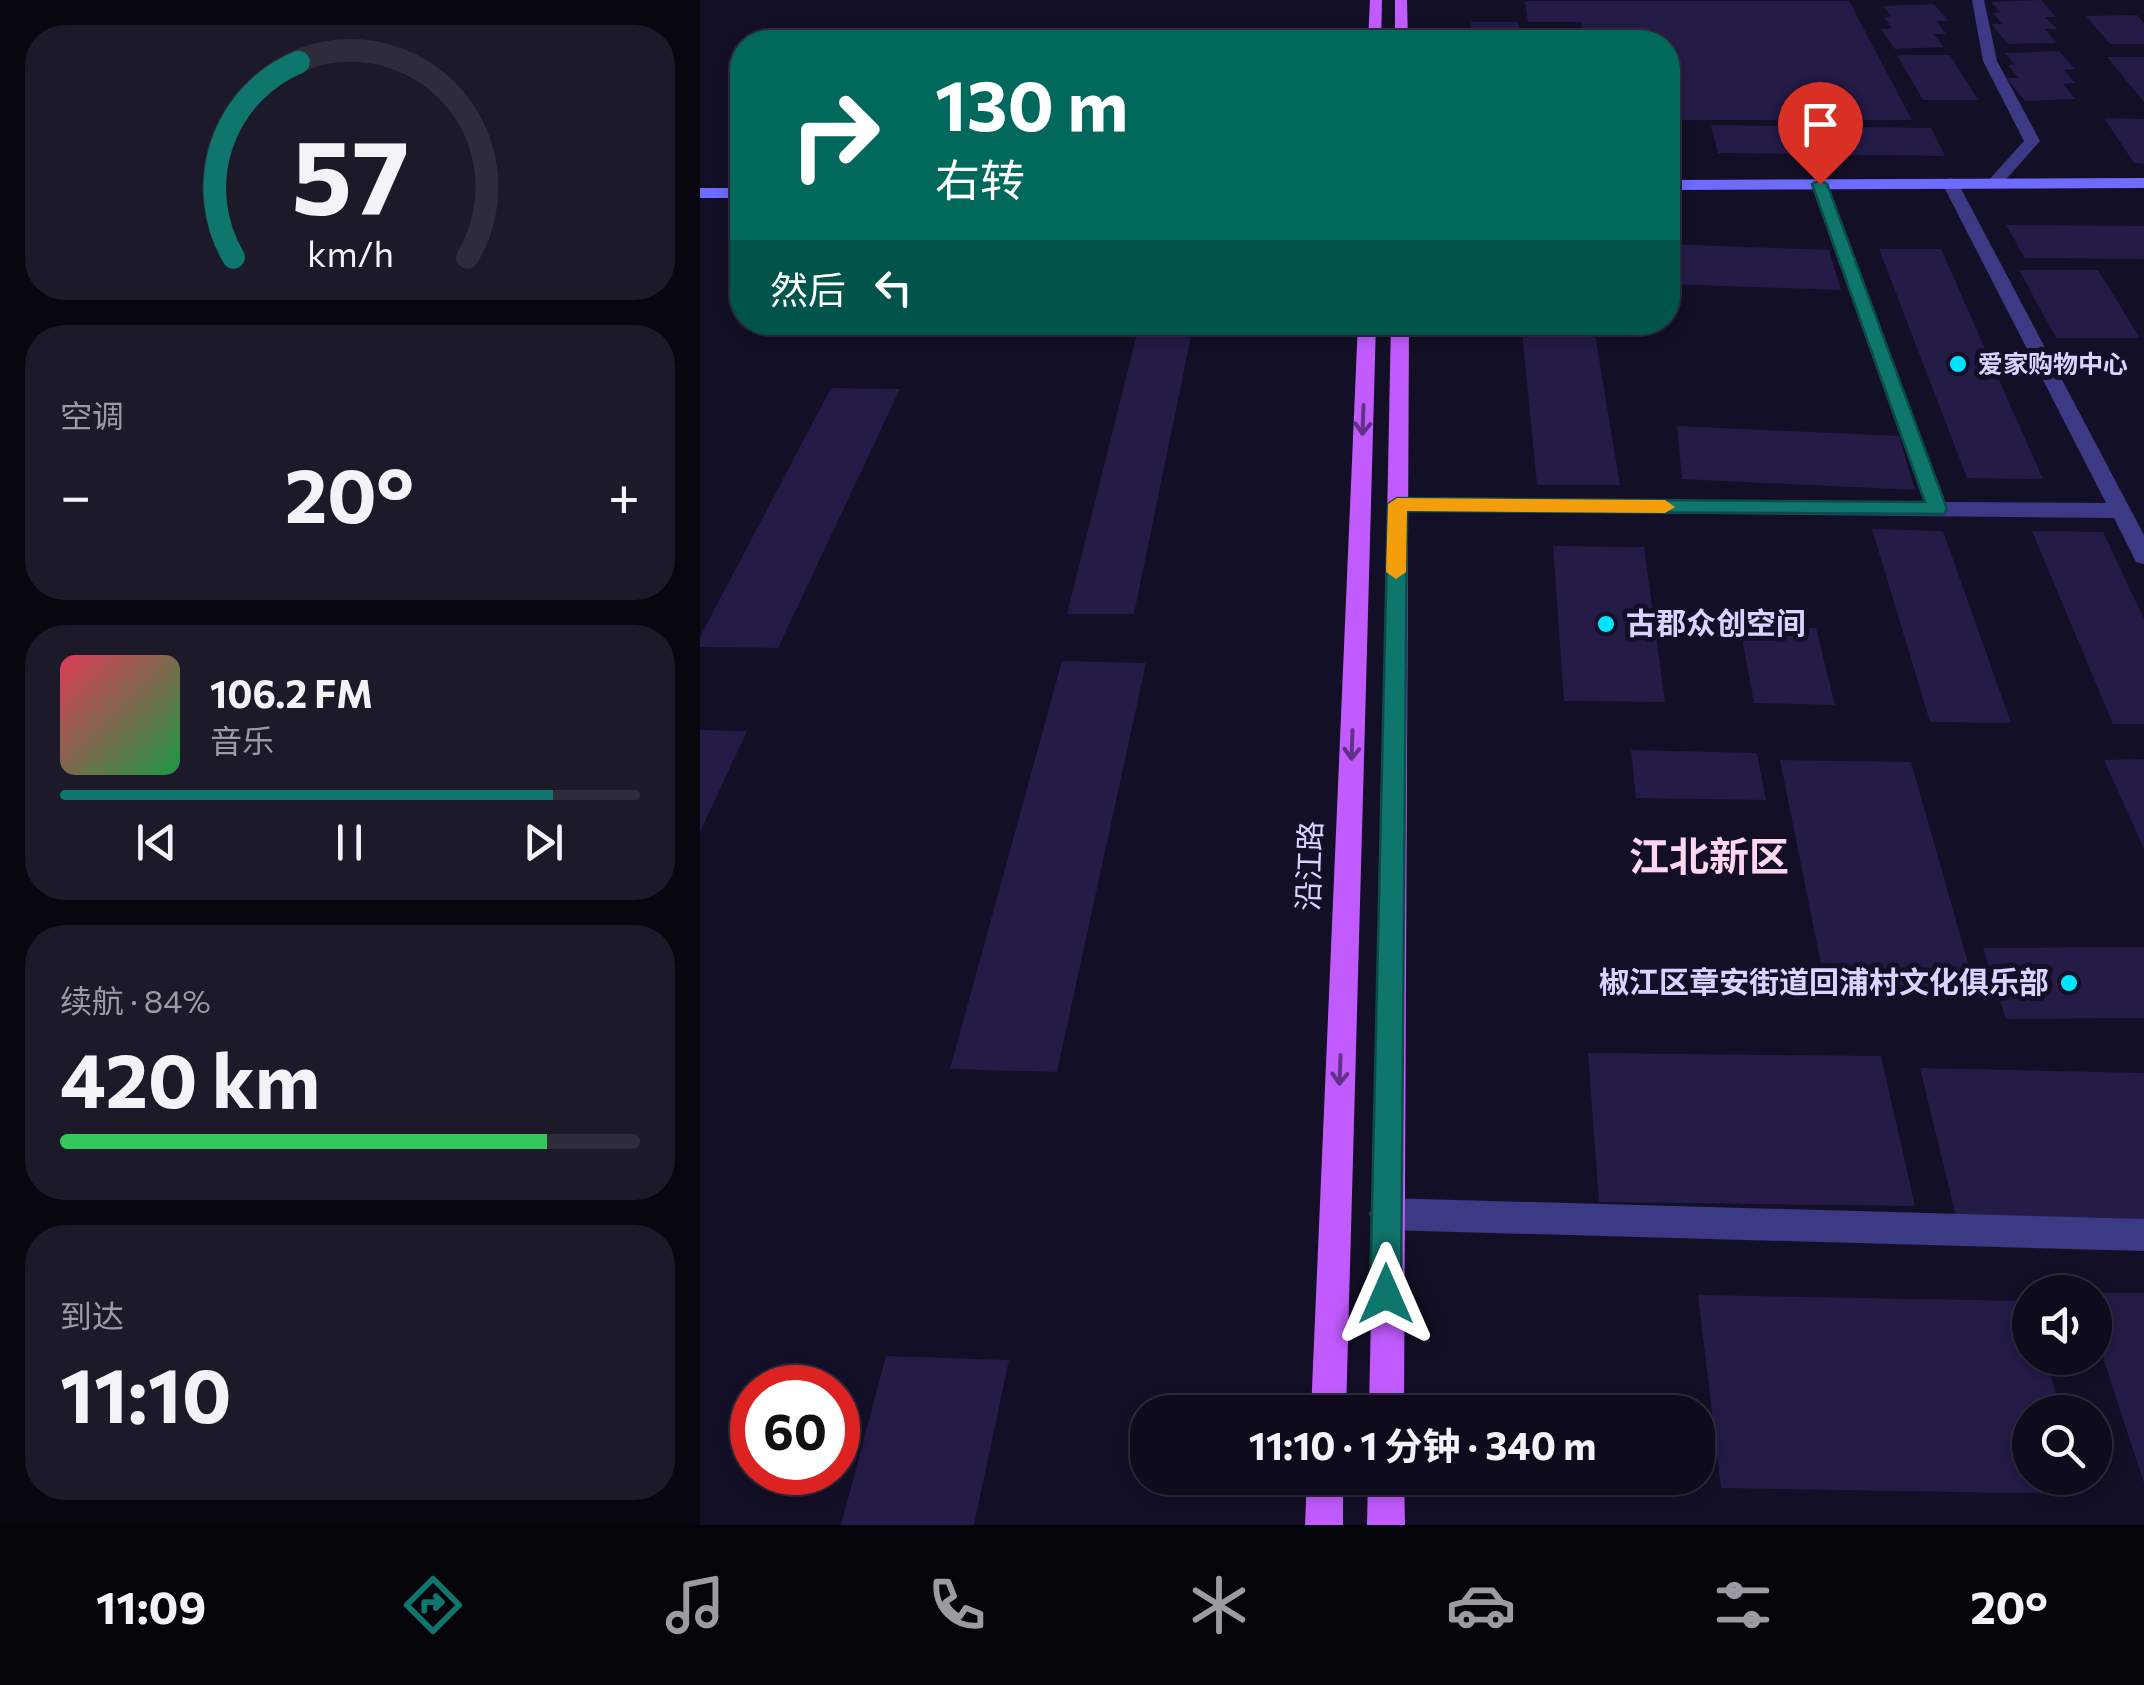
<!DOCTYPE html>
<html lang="zh">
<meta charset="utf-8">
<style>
body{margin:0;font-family:Commissioner,"Noto Sans SC",sans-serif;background:#1c1929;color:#f1f3f6;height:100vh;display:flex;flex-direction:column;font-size:38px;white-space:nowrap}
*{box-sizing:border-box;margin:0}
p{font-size:32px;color:#9b9ba3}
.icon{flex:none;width:55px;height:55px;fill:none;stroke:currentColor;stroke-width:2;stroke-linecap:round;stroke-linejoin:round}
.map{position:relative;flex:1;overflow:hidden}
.drawer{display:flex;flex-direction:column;gap:25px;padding:25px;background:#08060f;width:700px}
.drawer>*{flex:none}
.hud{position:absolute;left:30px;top:30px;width:950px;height:305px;border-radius:40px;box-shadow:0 5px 15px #0003,0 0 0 2px #2e2b3b;background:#00695c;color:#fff;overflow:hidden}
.controls{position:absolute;left:1312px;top:1275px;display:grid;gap:20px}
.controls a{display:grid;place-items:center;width:100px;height:100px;border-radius:50%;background:#0e0b1c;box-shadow:0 5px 15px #0003,0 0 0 2px #2e2b3b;font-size:50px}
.speed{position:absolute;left:30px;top:1365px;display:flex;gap:20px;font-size:50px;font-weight:700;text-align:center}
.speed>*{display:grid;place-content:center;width:130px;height:130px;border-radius:50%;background:#0e0b1c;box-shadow:0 5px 15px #0003,0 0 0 2px #2e2b3b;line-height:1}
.speed .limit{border:15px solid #d22;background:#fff;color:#111}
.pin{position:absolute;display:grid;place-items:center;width:85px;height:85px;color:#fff;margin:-102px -42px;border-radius:50% 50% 50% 0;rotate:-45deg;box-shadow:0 0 10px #0007}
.pin .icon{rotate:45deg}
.me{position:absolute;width:110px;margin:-55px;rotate:0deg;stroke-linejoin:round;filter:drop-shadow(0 0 8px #0008)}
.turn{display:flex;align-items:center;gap:35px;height:210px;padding:0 40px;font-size:45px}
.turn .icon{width:130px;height:130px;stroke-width:2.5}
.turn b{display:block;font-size:70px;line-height:85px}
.then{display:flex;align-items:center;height:95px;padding:0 40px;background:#0003;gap:20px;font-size:38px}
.big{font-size:75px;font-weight:700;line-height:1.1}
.drawer .widget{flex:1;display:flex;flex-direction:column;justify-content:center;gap:15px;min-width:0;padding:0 35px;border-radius:40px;background:#1c1929}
.drawer .dial{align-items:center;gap:0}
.dial svg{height:260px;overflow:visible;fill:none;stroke:#2e2b3b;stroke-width:7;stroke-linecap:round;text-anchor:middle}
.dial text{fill:#f1f3f6;stroke:none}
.song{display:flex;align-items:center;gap:30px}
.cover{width:120px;height:120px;border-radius:15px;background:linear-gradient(135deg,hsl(350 70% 55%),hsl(140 70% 35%))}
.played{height:10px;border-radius:5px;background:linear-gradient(90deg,#0f766e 85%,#2e2b3b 85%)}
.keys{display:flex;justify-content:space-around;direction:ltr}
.heat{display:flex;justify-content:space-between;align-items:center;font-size:55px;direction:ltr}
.charge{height:15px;border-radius:8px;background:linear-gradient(90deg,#34c759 84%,#2e2b3b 0)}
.trip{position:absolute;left:430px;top:1395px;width:585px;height:100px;border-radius:40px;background:#0e0b1c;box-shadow:0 5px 15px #0003,0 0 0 2px #2e2b3b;font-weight:700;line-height:100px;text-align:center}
.dock{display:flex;height:160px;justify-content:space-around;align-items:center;background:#06040b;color:#9b9ba3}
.dock .icon{width:70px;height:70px}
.dock .on{color:#0f766e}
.dock b{font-size:45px;color:#f1f3f6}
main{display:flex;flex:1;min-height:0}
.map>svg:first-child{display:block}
.building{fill:#241b47}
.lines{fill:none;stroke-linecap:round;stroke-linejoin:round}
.street{fill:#3d3a85;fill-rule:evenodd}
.secondary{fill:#6f6bff;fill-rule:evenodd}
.primary{fill:#c25bff;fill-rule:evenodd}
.oneway{stroke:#623188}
.route{fill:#0f766e;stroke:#0a4d48;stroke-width:2.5}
.slow{fill:#f59e0b}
.poi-dot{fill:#00e5ff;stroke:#130f26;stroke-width:4}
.labels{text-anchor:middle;stroke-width:10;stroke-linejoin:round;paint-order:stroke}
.far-poi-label{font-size:25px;font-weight:bold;fill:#d9d4ff;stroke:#130f26;text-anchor:start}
.poi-label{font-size:30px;font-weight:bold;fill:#d9d4ff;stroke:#130f26;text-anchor:start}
.street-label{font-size:30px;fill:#d9d4ff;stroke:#130f26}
.district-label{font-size:40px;font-weight:bold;fill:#ffd6f0;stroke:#130f26}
</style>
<main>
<section class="drawer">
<div class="widget dial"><svg viewBox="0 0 100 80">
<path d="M14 69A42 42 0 1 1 86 69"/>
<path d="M14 69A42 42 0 0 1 34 9" stroke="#0f766e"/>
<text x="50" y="56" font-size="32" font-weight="700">57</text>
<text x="50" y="72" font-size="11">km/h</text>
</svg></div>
<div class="widget"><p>空调</p>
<div class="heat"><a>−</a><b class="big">20°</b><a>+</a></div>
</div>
<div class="widget">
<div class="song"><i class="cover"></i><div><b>106.2 FM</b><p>音乐</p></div></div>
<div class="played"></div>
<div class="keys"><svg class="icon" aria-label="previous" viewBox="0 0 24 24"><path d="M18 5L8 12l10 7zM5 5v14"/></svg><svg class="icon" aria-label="pause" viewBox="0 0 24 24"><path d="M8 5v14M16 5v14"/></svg><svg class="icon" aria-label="next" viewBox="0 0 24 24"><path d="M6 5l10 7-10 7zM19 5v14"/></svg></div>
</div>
<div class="widget"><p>续航 · 84%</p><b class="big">420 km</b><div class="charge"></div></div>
<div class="widget"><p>到达</p><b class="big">11:10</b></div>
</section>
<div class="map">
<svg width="1444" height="1525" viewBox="0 0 1444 1525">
<rect width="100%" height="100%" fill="#130f26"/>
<g class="building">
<polygon points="1341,0 1356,17 1345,17 1357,29 1345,29 1357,43 1308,44 1291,24 1302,24 1293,13 1300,12 1291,2"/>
<polygon points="825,1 1149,1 1212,120 968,120 968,42 885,42 881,22 828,22"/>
<polygon points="1234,4 1248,21 1236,21 1246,34 1234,34 1244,47 1195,49 1181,29 1192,28 1184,18 1191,16 1183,6"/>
<polygon points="1437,15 1444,23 1444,44 1410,44 1386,16"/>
<polygon points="771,22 818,22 821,42 772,42"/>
<polygon points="1359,51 1375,69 1364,70 1375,83 1363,84 1376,99 1325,101 1306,78 1318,78 1308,65 1314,64 1305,53"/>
<polygon points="1197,55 1250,55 1278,100 1223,100"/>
<polygon points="1407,57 1444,57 1444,102"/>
<polygon points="1404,118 1444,119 1444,164 1434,163"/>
<polygon points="1011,125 1231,128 1245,156 1018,153"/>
<polygon points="1306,225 1444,226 1444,259 1325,258"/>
<polygon points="968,244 1129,250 1141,290 968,284"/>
<polygon points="1179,249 1241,249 1343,479 1267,478"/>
<polygon points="1319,270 1398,270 1440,338 1356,338"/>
<polygon points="343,322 394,322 393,328 341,328"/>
<polygon points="440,322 494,322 434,614 367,614"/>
<polygon points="821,322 893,322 920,485 837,485"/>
<polygon points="131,388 200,389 78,648 0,647 0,637"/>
<polygon points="977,426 1199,436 1215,490 982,479"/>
<polygon points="1172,529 1243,531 1311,723 1230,722"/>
<polygon points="1332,531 1403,532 1444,619 1444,724 1413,724"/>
<polygon points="853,546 944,547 965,702 864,701"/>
<polygon points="1040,627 1116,628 1135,705 1054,703"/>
<polygon points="362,661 446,663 357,1072 250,1069"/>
<polygon points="0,730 47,731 0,832"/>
<polygon points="931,750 1057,753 1066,800 936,798"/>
<polygon points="1444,759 1444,849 1404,760"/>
<polygon points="1080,760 1211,762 1278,998 1127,994"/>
<polygon points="1444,947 1444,1018 1306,1019 1283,948"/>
<polygon points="888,1053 1181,1056 1215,1206 899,1202"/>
<polygon points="1220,1068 1444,1073 1444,1225 1257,1221"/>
<polygon points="1395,1293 1444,1293 1444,1483 1395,1333"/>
<polygon points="998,1295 1330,1301 1330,1358 1346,1358 1361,1412 1330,1412 1330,1478 1379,1478 1383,1494 1021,1488"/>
<polygon points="186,1356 309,1360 274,1525 141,1525"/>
</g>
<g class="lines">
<g class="street">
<polygon points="1272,0 1284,0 1297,61 1340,141 1301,185 1295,187 1287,182 1324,141 1283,61"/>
<polygon points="1250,178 1258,183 1444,535 1444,564 1436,562 1414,518 697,511 687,504 697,497 1224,502 1111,184 1119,179 1127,184 1245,502 1406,503 1242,183"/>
<polygon points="685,1198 1444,1219 1444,1251 685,1230 674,1225 669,1214 674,1203"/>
</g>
<g class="secondary">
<polygon points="1444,178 1444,188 968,190 968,180"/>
<rect x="0" y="188" width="42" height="10"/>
</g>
<g class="primary">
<polygon points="670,0 682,0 681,42 668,42"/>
<polygon points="695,0 707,0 708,42 695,42"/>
<polygon points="658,322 676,322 646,1412 611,1412"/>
<polygon points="691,322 709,322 704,1412 669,1412"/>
<polygon points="607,1478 643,1478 643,1525 605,1525"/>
<polygon points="668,1478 704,1478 705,1525 667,1525"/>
</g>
</g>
<defs><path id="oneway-shaft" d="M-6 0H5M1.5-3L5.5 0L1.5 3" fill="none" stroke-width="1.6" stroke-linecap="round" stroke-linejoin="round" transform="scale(2.5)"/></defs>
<g class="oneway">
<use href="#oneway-shaft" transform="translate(663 420) rotate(92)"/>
<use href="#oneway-shaft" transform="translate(652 745) rotate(92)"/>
<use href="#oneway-shaft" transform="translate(640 1070) rotate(92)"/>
</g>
<polygon class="route" points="1120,180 1127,184 1247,509 1244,514 707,511 701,1294 696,1304 686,1309 675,1304 670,1294 688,504 697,498 1225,502 1112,184"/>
<polygon class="slow" points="697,498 965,500 975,507 965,513 707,511 706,572 696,579 686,572 688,504"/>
<g class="poi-dot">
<circle cx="1258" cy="364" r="10"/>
<circle cx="906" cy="624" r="10"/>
<circle cx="1369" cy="983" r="10"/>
</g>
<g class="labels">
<g class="far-poi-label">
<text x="1278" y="373">爱家购物中心</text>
</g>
<g class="poi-label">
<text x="926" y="634">古郡众创空间</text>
<text x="1349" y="993" text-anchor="end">椒江区章安街道回浦村文化俱乐部</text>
</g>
<g class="street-label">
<text transform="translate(610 866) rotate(-88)" y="10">沿江路</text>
</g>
<g class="district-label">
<text x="1009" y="871">江北新区</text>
</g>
</g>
</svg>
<div class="controls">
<a><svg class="icon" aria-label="sound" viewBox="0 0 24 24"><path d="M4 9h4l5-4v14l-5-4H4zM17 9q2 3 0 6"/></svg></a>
<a><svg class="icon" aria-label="search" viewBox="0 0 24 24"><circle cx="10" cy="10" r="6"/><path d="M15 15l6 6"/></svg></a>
</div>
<div class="speed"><div class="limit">60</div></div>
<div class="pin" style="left:1120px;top:184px;background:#d93025"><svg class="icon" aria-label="arrive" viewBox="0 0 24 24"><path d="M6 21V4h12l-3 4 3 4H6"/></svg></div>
<svg class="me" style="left:686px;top:1294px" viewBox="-20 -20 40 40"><path d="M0-17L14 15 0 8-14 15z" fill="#0f766e" stroke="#fff" stroke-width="4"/></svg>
<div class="trip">11:10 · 1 分钟 · 340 m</div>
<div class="hud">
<div class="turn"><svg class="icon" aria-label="right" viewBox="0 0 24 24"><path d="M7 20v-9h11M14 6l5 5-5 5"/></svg><div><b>130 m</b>右转</div></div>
<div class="then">然后<svg class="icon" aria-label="left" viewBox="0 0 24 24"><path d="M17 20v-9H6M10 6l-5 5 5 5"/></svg></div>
</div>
</div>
</main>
<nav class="dock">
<b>11:09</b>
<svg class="icon on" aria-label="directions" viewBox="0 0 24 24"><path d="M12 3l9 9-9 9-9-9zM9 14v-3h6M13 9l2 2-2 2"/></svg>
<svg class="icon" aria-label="music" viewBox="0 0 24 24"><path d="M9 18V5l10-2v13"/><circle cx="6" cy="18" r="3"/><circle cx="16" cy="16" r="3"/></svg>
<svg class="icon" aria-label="phone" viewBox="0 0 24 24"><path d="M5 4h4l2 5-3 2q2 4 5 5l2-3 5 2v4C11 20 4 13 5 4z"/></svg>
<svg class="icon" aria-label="climate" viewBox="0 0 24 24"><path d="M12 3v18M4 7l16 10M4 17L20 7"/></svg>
<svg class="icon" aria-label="car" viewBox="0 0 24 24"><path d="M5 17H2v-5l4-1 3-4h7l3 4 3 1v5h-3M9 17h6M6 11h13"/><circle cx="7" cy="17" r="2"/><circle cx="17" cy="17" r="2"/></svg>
<svg class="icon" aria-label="filters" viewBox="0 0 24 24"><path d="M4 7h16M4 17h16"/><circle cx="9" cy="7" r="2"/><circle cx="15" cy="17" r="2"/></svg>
<b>20°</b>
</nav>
